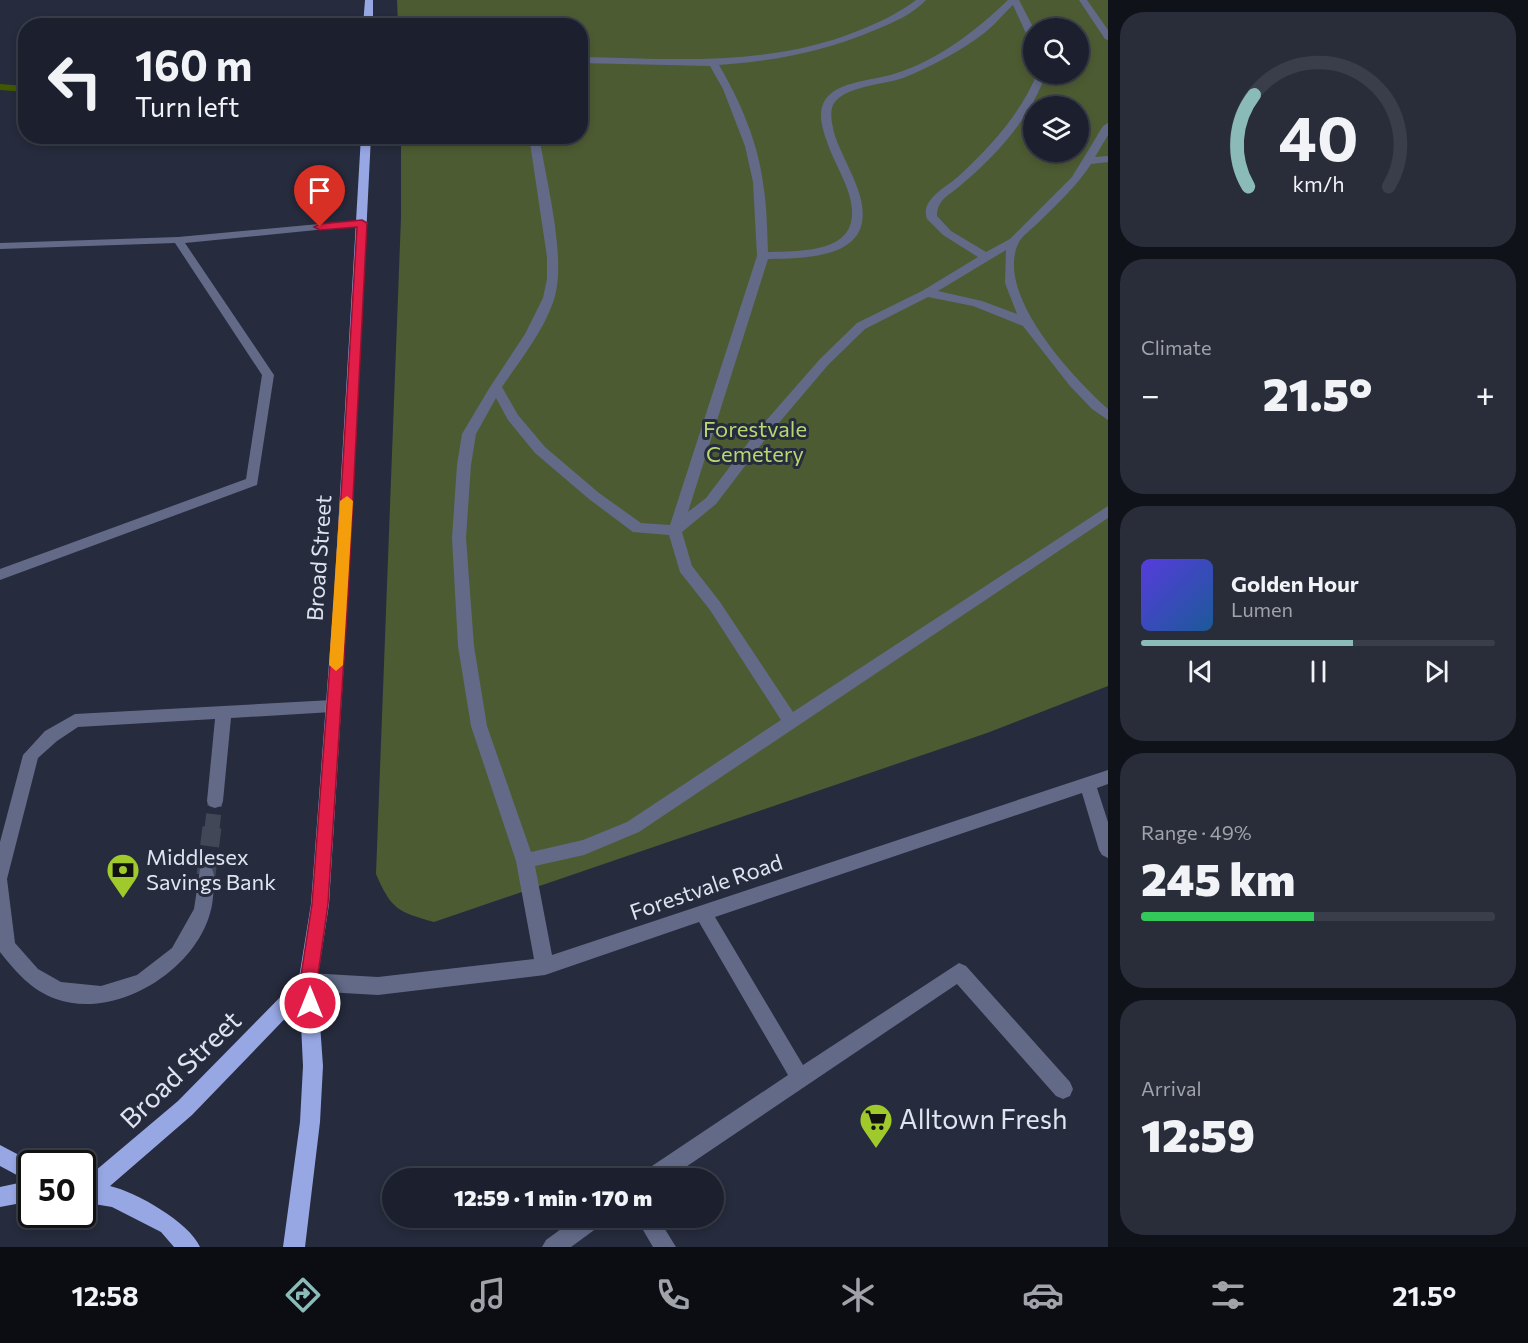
<!DOCTYPE html>
<meta charset="utf-8">
<style>
body{margin:0;font-family:Commissioner,sans-serif;background:#292d3a;color:#f1f3f6;height:100vh;display:flex;flex-direction:column;font-size:22px;white-space:nowrap}
*{box-sizing:border-box;margin:0}
p{font-size:20px;color:#a0a3aa}
.icon{flex:none;width:33px;height:33px;fill:none;stroke:currentColor;stroke-width:2;stroke-linecap:round;stroke-linejoin:round}
.map{position:relative;flex:1;overflow:hidden}
.panel{display:flex;flex-direction:column;gap:12px;padding:12px;background:#0f1219;width:420px}
.panel>*{flex:none}
.top-card{position:absolute;left:18px;top:18px;width:570px;height:126px;border-radius:24px;box-shadow:0 3px 9px #0003,0 0 0 2px #3a3e4a;background:#1c202e;color:#f1f3f6;overflow:hidden}
.tools{position:absolute;left:1023px;top:18px;display:grid;gap:12px}
.tools a{display:grid;place-items:center;width:66px;height:66px;border-radius:50%;background:#1c202e;box-shadow:0 3px 9px #0003,0 0 0 2px #3a3e4a;font-size:30px}
.speed{position:absolute;left:18px;top:1150px;display:flex;gap:12px;font-size:30px;font-weight:700;text-align:center}
.speed>*{display:grid;place-content:center;width:78px;height:78px;border-radius:50%;background:#1c202e;box-shadow:0 3px 9px #0003,0 0 0 2px #3a3e4a;line-height:1}
.speed .limit{border:3px solid #111;border-radius:9px;background:#fff;color:#111}
.pin{position:absolute;display:grid;place-items:center;width:51px;height:51px;color:#fff;margin:-62px -26px;border-radius:50% 50% 50% 0;rotate:-45deg;box-shadow:0 0 6px #0007}
.pin .icon{rotate:45deg}
.me{position:absolute;width:66px;margin:-33px;rotate:0deg;stroke-linejoin:round;filter:drop-shadow(0 0 4px #0008)}
.turn{display:flex;align-items:center;gap:21px;height:126px;padding:0 18px;font-size:27px}
.turn .icon{width:78px;height:78px;stroke-width:2.5}
.turn b{display:block;font-size:42px;line-height:51px}
.big{font-size:45px;font-weight:800;line-height:1.1}
.panel .card{flex:1;display:flex;flex-direction:column;justify-content:center;gap:9px;min-width:0;padding:0 21px;border-radius:24px;background:#292d3a}
.panel .dial{align-items:center;gap:0}
.dial svg{height:156px;overflow:visible;fill:none;stroke:#3a3e4a;stroke-width:7;stroke-linecap:round;text-anchor:middle}
.dial text{fill:#f1f3f6;stroke:none}
.song{display:flex;align-items:center;gap:18px}
.cover{width:72px;height:72px;border-radius:9px;background:linear-gradient(135deg,hsl(250 70% 55%),hsl(210 70% 35%))}
.played{height:6px;border-radius:3px;background:linear-gradient(90deg,#8bbbb9 60%,#3a3e4a 60%)}
.keys{display:flex;justify-content:space-around;direction:ltr}
.heat{display:flex;justify-content:space-between;align-items:center;font-size:33px;direction:ltr}
.charge{height:9px;border-radius:4px;background:linear-gradient(90deg,#34c759 49%,#3a3e4a 0)}
.trip{position:absolute;left:382px;top:1168px;width:342px;height:60px;border-radius:30px;background:#1c202e;box-shadow:0 3px 9px #0003,0 0 0 2px #3a3e4a;font-weight:800;line-height:60px;text-align:center}
.dock{display:flex;height:96px;justify-content:space-around;align-items:center;background:#0b0d12;color:#a0a3aa}
.dock .icon{width:42px;height:42px}
.dock .active{color:#8bbbb9}
.dock b{font-size:27px;color:#f1f3f6}
main{display:flex;flex:1;min-height:0}
.map>svg:first-child{display:block}
.green{fill:#4d5b32;fill-rule:evenodd}
.lines{fill:none;stroke-linecap:round;stroke-linejoin:round}
.stream{fill:#425700;fill-rule:evenodd}
.minor-tunnel-far1{stroke:#424758;stroke-width:15;stroke-dasharray:15 8;stroke-linecap:butt}
.minor-tunnel{stroke:#424758;stroke-width:19;stroke-dasharray:19 10;stroke-linecap:butt}
.minor{fill:#626a88;fill-rule:evenodd}
.major{fill:#97a7e4;fill-rule:evenodd}
.route{fill:#e11d48;stroke:#92132f;stroke-width:1.5}
.slow{fill:#f59e0b}
.labels{text-anchor:middle;stroke-width:6;stroke-linejoin:round;paint-order:stroke}
.park-label{font-size:22px;fill:#b6d770;stroke:#262b3d}
.street-label{font-size:22px;fill:#e0e3f0;stroke:#262b3d}
.poi-label{font-size:22px;fill:#e0e3f0;stroke:#262b3d;text-anchor:start}
.near-street-label{font-size:27px;fill:#e0e3f0;stroke:#262b3d}
.near-poi-label{font-size:27px;fill:#e0e3f0;stroke:#262b3d;text-anchor:start}
</style>
<main>
<div class="map">
<svg width="1108" height="1247" viewBox="0 0 1108 1247">
<rect width="100%" height="100%" fill="#262b3d"/>
<path class="green" d="M 397,0 L 1108,0 L 1108,686 L 987,733 L 434,922 C 398,912 391,909 376,874 L 401,217 L 401,137 L 580,136 L 580,26 L 398,25 ZM 1034,28 L 1078,28 L 1078,74 L 1034,74 ZM 1034,106 L 1078,106 L 1078,152 L 1034,152 Z"/>
<g class="lines">
<polygon class="stream" points="0,84 26,86 26,92 0,90"/>
<polyline class="minor-tunnel-far1" points="212,829 215,801"/>
<polyline class="minor-tunnel" points="206,875 212,827"/>
<g class="minor">
<path d="M 916,0 L 926,0 C 913,14 893,23 875,30 C 824,52 774,61 719,65 C 740,101 758,142 763,183 C 767,206 767,229 768,252 C 809,251 866,252 849,194 C 843,175 832,158 826,139 C 823,130 819,117 822,107 C 829,81 872,81 894,74 C 937,61 976,31 1008,0 L 1019,0 L 1034,29 L 1034,43 L 1029,40 L 1013,5 C 1003,14 994,26 983,34 C 961,51 930,67 903,78 C 883,85 843,86 833,105 C 829,114 833,128 835,136 C 842,156 854,175 860,196 C 877,258 811,258 768,259 L 688,512 L 706,498 L 757,431 L 820,359 L 857,323 L 922,291 L 978,257 L 943,235 L 927,219 C 925,213 925,208 929,202 C 937,190 951,184 961,174 C 993,144 1020,114 1037,74 L 1046,74 C 1030,118 997,155 961,185 C 950,195 937,199 937,216 L 951,231 L 986,252 L 1010,239 L 1072,177 L 1103,126 L 1108,123 L 1108,135 L 1095,157 L 1108,156 L 1108,162 L 1091,164 C 1077,186 1057,204 1039,222 C 1033,228 1023,235 1019,242 C 993,293 1073,378 1108,409 L 1108,420 L 1092,409 L 1070,386 L 1023,326 L 973,306 L 928,297 L 865,329 L 828,365 L 767,437 L 716,504 L 682,532 L 692,566 L 720,602 L 793,712 L 1108,506 L 1108,518 L 639,832 L 584,855 L 535,866 L 552,955 L 1108,770 L 1108,784 L 1097,788 L 1108,822 L 1108,858 L 1102,855 L 1099,850 L 1082,793 L 715,917 L 803,1065 L 959,963 L 966,966 L 1070,1082 L 1073,1089 L 1070,1096 L 1063,1099 L 1056,1096 L 957,984 L 668,1179 L 640,1179 L 643,1172 L 788,1075 L 699,922 L 545,975 L 378,995 L 308,991 L 301,988 L 299,982 L 301,976 L 308,973 L 378,977 L 534,959 L 516,861 L 471,726 L 458,646 L 452,538 L 457,465 L 462,434 L 490,387 L 525,334 L 543,298 L 547,279 L 547,257 L 529,136 L 539,136 C 546,179 566,256 555,296 C 546,328 521,359 502,387 L 518,415 L 545,447 L 599,493 L 641,523 L 670,525 L 757,256 L 753,182 L 745,146 L 723,89 L 710,66 L 580,63 L 580,57 C 676,59 770,67 860,30 C 880,22 899,13 916,0 ZM 1006,250 L 1005,283 L 1017,314 L 982,301 L 938,291 ZM 496,398 L 508,420 L 535,453 L 589,499 L 633,532 L 669,535 L 680,572 L 710,610 L 781,720 L 627,822 L 583,840 L 531,852 L 487,726 L 474,646 L 466,538 L 471,465 L 476,434 Z"/>
<polygon points="1079,0 1087,0 1108,30 1108,40 1105,39"/>
<polygon points="362,220 368,223 366,225 185,243 274,375 257,485 0,580 0,569 246,479 262,375 175,243 0,249 0,243 178,237"/>
<path d="M 332,700 L 338,701 L 340,706 L 338,711 L 332,712 L 231,718 L 223,801 L 221,806 L 215,808 L 209,806 L 207,801 L 215,719 L 78,727 L 57,741 L 38,758 L 7,879 L 15,943 L 38,969 L 61,982 L 101,986 L 137,975 L 172,948 L 194,909 L 200,869 L 206,867 L 212,869 C 216,878 214,887 213,897 C 208,963 120,1022 56,999 C 31,990 16,972 0,952 L 0,842 L 23,755 L 45,731 L 75,714 Z"/>
<polygon points="576,1218 604,1218 601,1225 571,1247 542,1247 546,1240"/>
<polygon points="636,1218 658,1218 676,1247 653,1247"/>
</g>
<g class="major">
<polygon points="365,0 373,0 373,26 363,26"/>
<path d="M 361,136 L 371,136 L 348,597 L 329,904 L 317,982 L 323,1066 L 320,1122 L 305,1247 L 283,1247 L 300,1122 L 303,1066 L 300,1003 L 192,1115 L 110,1186 C 136,1192 189,1222 200,1247 L 174,1247 L 161,1232 L 112,1207 L 82,1202 L 82,1182 L 178,1101 L 299,978 L 311,904 L 334,597 Z"/>
<polygon points="0,1145 36,1164 32,1164 32,1201 0,1207 0,1187 28,1181 0,1166"/>
</g>
</g>
<polygon class="route" points="362,220 367,223 348,597 328,904 317,982 318,1003 316,1009 310,1011 304,1009 300,982 312,904 335,597 357,227 320,230 314,227 320,224"/>
<polygon class="slow" points="347,496 353,501 343,665 336,671 329,665 340,501"/>
<defs>
<symbol id="bank-pin" viewBox="-11 -11 22 30"><path d="M0 17L-7.5 6A9.5 9.5 0 1 1 7.5 6Z" fill="#a0c92c" stroke="#262b3d"/><path d="M-6-4H6V4H-6ZM0-2.3a2.3 2.3 0 1 0 0 4.6a2.3 2.3 0 1 0 0-4.6Z" fill="#111"/></symbol>
<symbol id="supermarket-pin" viewBox="-11 -11 22 30"><path d="M0 17L-7.5 6A9.5 9.5 0 1 1 7.5 6Z" fill="#a0c92c" stroke="#262b3d"/><path d="M-6-5.5h2.5l.6 2H6L4.5 2H-2.5L-4.4-4H-6ZM-1.5 3.2a1.3 1.3 0 1 0 .1 0ZM3 3.2a1.3 1.3 0 1 0 .1 0Z" fill="#111"/></symbol>
</defs>
<g fill-rule="evenodd">
<use href="#bank-pin" x="104" y="851" width="38" height="52"/>
<use href="#supermarket-pin" x="857" y="1101" width="38" height="52"/>
</g>
<g class="labels">
<g class="park-label">
<text x="755" y="437">Forestvale<tspan x="755" dy="25">Cemetery</tspan></text>
</g>
<g class="street-label">
<text transform="translate(319 558) rotate(-86)" y="8">Broad Street</text>
<text transform="translate(706 887) rotate(-19)" y="8">Forestvale Road</text>
</g>
<g class="poi-label">
<text x="146" y="865">Middlesex<tspan x="146" dy="25">Savings Bank</tspan></text>
</g>
<g class="near-street-label">
<text transform="translate(181 1070) rotate(-44)" y="9">Broad Street</text>
</g>
<g class="near-poi-label">
<text x="899" y="1129">Alltown Fresh</text>
</g>
</g>
</svg>
<div class="tools">
<a><svg class="icon" aria-label="search" viewBox="0 0 24 24"><circle cx="10" cy="10" r="6"/><path d="M15 15l6 6"/></svg></a>
<a><svg class="icon" aria-label="layers" viewBox="0 0 24 24"><path d="M12 4l9 5-9 5-9-5zM3 14l9 5 9-5"/></svg></a>
</div>
<div class="speed"><div class="limit">50</div></div>
<div class="pin" style="left:320px;top:227px;background:#d93025"><svg class="icon" aria-label="arrive" viewBox="0 0 24 24"><path d="M6 21V4h12l-3 4 3 4H6"/></svg></div>
<svg class="me" style="left:310px;top:1003px" viewBox="-20 -20 40 40"><circle r="17" fill="#e11d48" stroke="#fff" stroke-width="3"/><path d="M0-11L8 9 0 5-8 9z" fill="#fff"/></svg>
<div class="trip">12:59 · 1 min · 170 m</div>
<div class="top-card">
<div class="turn"><svg class="icon" aria-label="left" viewBox="0 0 24 24"><path d="M17 20v-9H6M10 6l-5 5 5 5"/></svg><div><b>160 m</b>Turn left</div></div>
</div>
</div>
<section class="panel">
<div class="card dial"><svg viewBox="0 0 100 80">
<path d="M14 69A42 42 0 1 1 86 69"/>
<path d="M14 69A42 42 0 0 1 17 22" stroke="#8bbbb9"/>
<text x="50" y="56" font-size="32" font-weight="700">40</text>
<text x="50" y="72" font-size="11">km/h</text>
</svg></div>
<div class="card"><p>Climate</p>
<div class="heat"><a>−</a><b class="big">21.5°</b><a>+</a></div>
</div>
<div class="card">
<div class="song"><i class="cover"></i><div><b>Golden Hour</b><p>Lumen</p></div></div>
<div class="played"></div>
<div class="keys"><svg class="icon" aria-label="previous" viewBox="0 0 24 24"><path d="M18 5L8 12l10 7zM5 5v14"/></svg><svg class="icon" aria-label="pause" viewBox="0 0 24 24"><path d="M8 5v14M16 5v14"/></svg><svg class="icon" aria-label="next" viewBox="0 0 24 24"><path d="M6 5l10 7-10 7zM19 5v14"/></svg></div>
</div>
<div class="card"><p>Range · 49%</p><b class="big">245 km</b><div class="charge"></div></div>
<div class="card"><p>Arrival</p><b class="big">12:59</b></div>
</section>
</main>
<nav class="dock">
<b>12:58</b>
<svg class="icon active" aria-label="directions" viewBox="0 0 24 24"><path d="M12 3l9 9-9 9-9-9zM9 14v-3h6M13 9l2 2-2 2"/></svg>
<svg class="icon" aria-label="music" viewBox="0 0 24 24"><path d="M9 18V5l10-2v13"/><circle cx="6" cy="18" r="3"/><circle cx="16" cy="16" r="3"/></svg>
<svg class="icon" aria-label="phone" viewBox="0 0 24 24"><path d="M5 4h4l2 5-3 2q2 4 5 5l2-3 5 2v4C11 20 4 13 5 4z"/></svg>
<svg class="icon" aria-label="climate" viewBox="0 0 24 24"><path d="M12 3v18M4 7l16 10M4 17L20 7"/></svg>
<svg class="icon" aria-label="car" viewBox="0 0 24 24"><path d="M5 17H2v-5l4-1 3-4h7l3 4 3 1v5h-3M9 17h6M6 11h13"/><circle cx="7" cy="17" r="2"/><circle cx="17" cy="17" r="2"/></svg>
<svg class="icon" aria-label="filters" viewBox="0 0 24 24"><path d="M4 7h16M4 17h16"/><circle cx="9" cy="7" r="2"/><circle cx="15" cy="17" r="2"/></svg>
<b>21.5°</b>
</nav>
